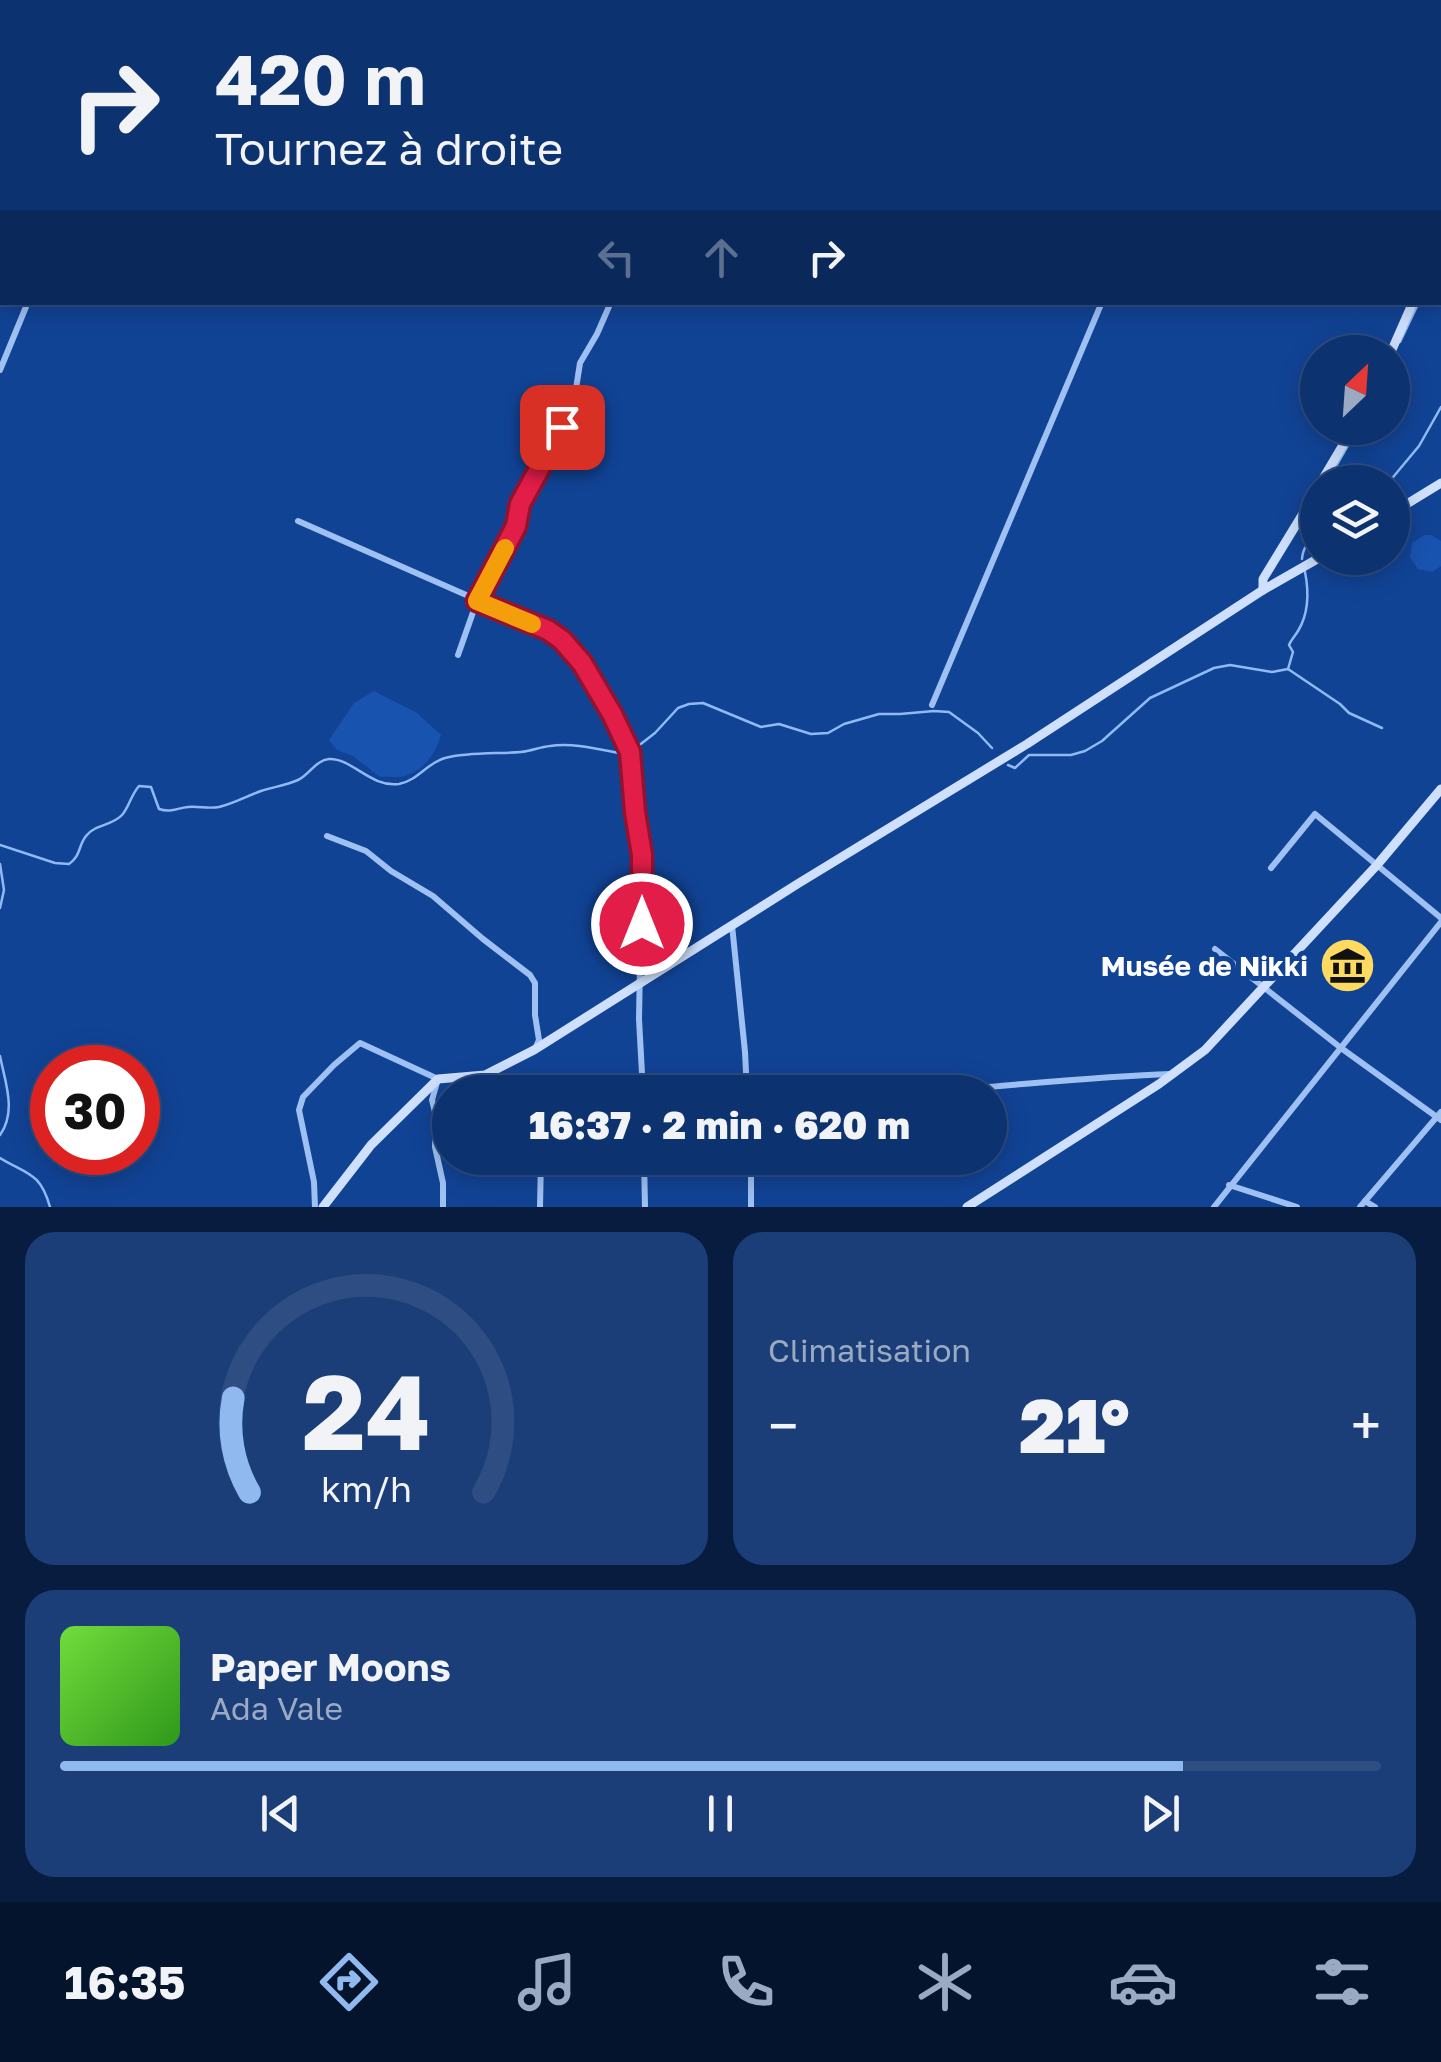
<!DOCTYPE html>
<html lang="fr">
<meta charset="utf-8">
<style>
body{margin:0;font-family:"Golos Text",sans-serif;background:#1b3e78;color:#f1f3f6;height:100vh;display:flex;flex-direction:column;font-size:38px;white-space:nowrap}
*{box-sizing:border-box;margin:0}
p{font-size:32px;color:#9aaac3}
.icon{flex:none;width:55px;height:55px;fill:none;stroke:currentColor;stroke-width:2;stroke-linecap:round;stroke-linejoin:round}
.map{position:relative;height:1207px;overflow:hidden}
.details{display:flex;flex-direction:column;gap:25px;padding:25px;background:#071c3e;flex:1}
.details>*{flex:none}
.banner{position:absolute;left:0px;top:0px;width:1442px;height:305px;box-shadow:0 5px 25px #0003,0 0 0 2px #2d4d83;background:#0d3270;color:#f1f3f6;overflow:hidden}
.needle{width:65px;rotate:25deg}
.buttons{position:absolute;left:1300px;top:335px;display:grid;gap:20px}
.buttons a{display:grid;place-items:center;width:110px;height:110px;border-radius:50%;background:#0d3270;box-shadow:0 5px 25px #0003,0 0 0 2px #2d4d83;font-size:50px}
.speed{position:absolute;left:30px;top:1045px;display:flex;gap:20px;font-size:50px;font-weight:700;text-align:center}
.speed>*{display:grid;place-content:center;width:130px;height:130px;border-radius:50%;background:#0d3270;box-shadow:0 5px 25px #0003,0 0 0 2px #2d4d83;line-height:1}
.speed .limit{border:15px solid #d22;background:#fff;color:#111}
.pin{position:absolute;display:grid;place-items:center;width:85px;height:85px;color:#fff;margin:-42px;border-radius:20px;box-shadow:0 5px 15px #0006}
.me{position:absolute;width:110px;margin:-55px;rotate:0deg;stroke-linejoin:round;filter:drop-shadow(0 0 8px #0008)}
.turn{display:flex;align-items:center;gap:35px;height:210px;padding:0 50px;font-size:45px}
.turn .icon{width:130px;height:130px;stroke-width:2.5}
.turn b{display:block;font-size:70px;line-height:85px}
.lanes{display:flex;align-items:center;height:95px;padding:0 50px;background:#0003;justify-content:center;gap:50px;direction:ltr}
.lanes .off{opacity:.35}
.big{font-size:75px;font-weight:800;line-height:1.1}
.details .tile{flex:1;display:flex;flex-direction:column;justify-content:center;gap:15px;min-width:0;padding:0 35px;border-radius:30px;background:#1b3e78}
.details .dial{align-items:center;gap:0}
.dial svg{height:260px;overflow:visible;fill:none;stroke:#2d4d83;stroke-width:7;stroke-linecap:round;text-anchor:middle}
.dial text{fill:#f1f3f6;stroke:none}
.song{display:flex;align-items:center;gap:30px}
.cover{width:120px;height:120px;border-radius:15px;background:linear-gradient(135deg,hsl(100 70% 55%),hsl(110 70% 35%))}
.played{height:10px;border-radius:5px;background:linear-gradient(90deg,#90b9f0 85%,#2d4d83 85%)}
.keys{display:flex;justify-content:space-around;direction:ltr}
.heat{display:flex;justify-content:space-between;align-items:center;font-size:55px;direction:ltr}
.details .tiles{flex:1;display:grid;gap:25px;grid-template-columns:1fr 1fr}
.tile:last-child{grid-column:span 2}
.trip{position:absolute;left:432px;top:1075px;width:575px;height:100px;border-radius:50px;background:#0d3270;box-shadow:0 5px 25px #0003,0 0 0 2px #2d4d83;font-weight:800;line-height:100px;text-align:center}
.tab-bar{display:flex;height:160px;justify-content:space-around;align-items:center;background:#05142d;color:#9aaac3}
.tab-bar .icon{width:70px;height:70px}
.tab-bar .on{color:#90b9f0}
.tab-bar b{font-size:45px;color:#f1f3f6}
.map>svg:first-child{display:block}
.green{fill:#1853af}
.lines{fill:none;stroke-linecap:round;stroke-linejoin:round}
.stream{stroke:#90baf7;stroke-width:2.5}
.street{stroke:#9fc0f3;stroke-width:6}
.secondary{stroke:#cee0fd;stroke-width:9}
.route-casing{stroke:#92132f;stroke-width:25}
.route{stroke:#e11d48;stroke-width:18}
.slow{stroke:#f59e0b;stroke-width:18}
.labels{text-anchor:middle;stroke-width:10;stroke-linejoin:round;paint-order:stroke}
.poi-label{font-size:28px;font-weight:bold;fill:#fff;stroke:#114395;text-anchor:end}
</style>
<div class="map">
<svg width="1441" height="1207" viewBox="0 0 1441 1207">
<rect width="100%" height="100%" fill="#114395"/>
<g class="green">
<polygon points="1424,535 1431,535 1441,541 1441,566 1432,572 1418,569 1410,557 1412,543"/>
<path d="M 374,691 L 417,713 L 441,735 C 436,753 424,771 404,776 C 397,778 387,776 380,777 L 353,756 L 337,750 L 329,740 L 354,703 Z"/>
</g>
<g class="lines">
<g class="stream">
<polyline points="1440,257 1441,255"/>
<polyline points="1400,342 1419,302"/>
<polyline points="1327,482 1350,442"/>
<polyline points="1389,482 1419,446 1441,407"/>
<polyline points="1312,540 1307,521 1318,500"/>
<path d="M 1302,559 C 1303,547 1308,542 1318,537"/>
<path d="M 1288,669 L 1293,652 L 1289,645 C 1291,640 1295,636 1298,631 C 1309,613 1309,592 1305,572"/>
<polyline points="633,750 655,733 678,708 689,704 703,703 761,727 779,724 811,734 828,733 844,724 879,714 900,714 934,711 949,712 978,733 992,748"/>
<polyline points="1008,765 1015,768 1029,755 1071,755 1085,751 1102,741 1150,698 1214,668 1230,665 1272,672 1288,669 1340,704 1349,713 1382,728"/>
<path d="M 0,845 L 55,863 L 69,864 C 81,856 78,846 86,836 C 95,824 112,826 122,815 C 129,807 131,795 139,786 L 151,787 L 159,809 C 171,813 177,808 188,807 C 199,806 208,809 219,807 C 233,804 247,796 261,791 C 273,787 287,785 298,780 C 309,775 316,760 329,759 C 352,758 371,788 399,784 C 417,781 427,763 445,758 C 469,752 496,754 521,752 C 531,751 540,747 550,746 C 573,742 602,750 625,754"/>
<polyline points="0,864 4,890 0,908"/>
<path d="M 0,1056 C 5,1082 17,1111 0,1135"/>
<path d="M 0,1158 C 28,1175 40,1172 50,1207"/>
</g>
<g class="street">
<polyline points="421,0 427,2"/>
<polyline points="154,2 155,0"/>
<polyline points="739,2 740,0"/>
<polyline points="1226,2 1227,0"/>
<polyline points="0,370 28,302"/>
<polyline points="298,521 548,631 562,640 582,663 612,714 630,752 635,812 642,855 639,1019 643,1092"/>
<polyline points="458,655 477,601 516,525 520,504 562,427 575,395 580,363 597,334 611,302"/>
<polyline points="932,705 1102,302"/>
<polyline points="327,836 366,851 391,871 433,896 483,939 530,975 535,983 535,1015 539,1040 535,1049"/>
<polyline points="1271,868 1315,814 1441,918"/>
<polyline points="732,925 745,1052 747,1092"/>
<polyline points="1215,949 1341,1048 1441,1120"/>
<polyline points="478,1077 508,1092"/>
<path d="M 832,1092 C 884,1088 935,1090 987,1087 C 1048,1082 1109,1076 1171,1074"/>
<polyline points="644,1158 645,1207"/>
<polyline points="1229,1185 1297,1207"/>
<polyline points="1365,1201 1375,1207"/>
<polyline points="315,1207 314,1182 299,1110 303,1097 334,1065 360,1043 438,1079 432,1100 436,1116 435,1147 443,1183 443,1207"/>
<polyline points="540,1207 541,1158"/>
<polyline points="751,1207 751,1177 755,1158"/>
<polyline points="1214,1207 1441,922"/>
<polyline points="1360,1207 1441,1112"/>
</g>
<g class="secondary">
<polyline points="1440,246 1441,244"/>
<polyline points="1391,352 1413,302"/>
<polyline points="1321,482 1353,428"/>
<polyline points="1392,513 1441,483"/>
<polyline points="1263,590 1263,579 1318,489"/>
<polyline points="323,1207 371,1145 438,1079 485,1075 534,1050 799,883 1027,744 1263,590 1319,558"/>
<polyline points="967,1207 1159,1084 1205,1050 1377,865 1441,789"/>
</g>
</g>
<g class="lines">
<defs>
<polyline id="route" points="562,427 520,504 516,526 477,601 548,630 562,640 582,663 612,714 630,752 635,812 642,855 642,924"/>
</defs>
<use href="#route" class="route-casing"/>
<use href="#route" class="route"/>
<polyline class="slow" points="505,548 477,601 532,624"/>
</g>
<defs>
<symbol id="museum-disc" viewBox="-11 -11 22 22"><circle r="9.5" fill="#ffda61" stroke="#114395"/><path d="M0-6L6-3V-2H-6V-3ZM-5-1h2V3h-2ZM-1-1h2V3h-2ZM3-1h2V3H3ZM-6 4H6V6H-6Z" fill="#111"/></symbol>
</defs>
<g fill-rule="evenodd">
<use href="#museum-disc" x="1316" y="934" width="63" height="63"/>
</g>
<g class="labels">
<g class="poi-label">
<text x="1308" y="976">Musée de Nikki</text>
</g>
</g>
</svg>
<div class="buttons">
<a><svg class="needle" viewBox="-14 -14 28 28"><path d="M0-13l5 13h-10z" fill="#e53935"/><path d="M0 13l5-13h-10z" fill="#9aaac3"/></svg></a>
<a><svg class="icon" aria-label="layers" viewBox="0 0 24 24"><path d="M12 4l9 5-9 5-9-5zM3 14l9 5 9-5"/></svg></a>
</div>
<div class="speed"><div class="limit">30</div></div>
<div class="pin" style="left:562px;top:427px;background:#d93025"><svg class="icon" aria-label="arrive" viewBox="0 0 24 24"><path d="M6 21V4h12l-3 4 3 4H6"/></svg></div>
<svg class="me" style="left:642px;top:924px" viewBox="-20 -20 40 40"><circle r="17" fill="#e11d48" stroke="#fff" stroke-width="3"/><path d="M0-11L8 9 0 5-8 9z" fill="#fff"/></svg>
<div class="trip">16:37 · 2 min · 620 m</div>
<div class="banner">
<div class="turn"><svg class="icon" aria-label="right" viewBox="0 0 24 24"><path d="M7 20v-9h11M14 6l5 5-5 5"/></svg><div><b>420 m</b>Tournez à droite</div></div>
<div class="lanes"><svg class="icon off" aria-label="left" viewBox="0 0 24 24"><path d="M17 20v-9H6M10 6l-5 5 5 5"/></svg><svg class="icon off" aria-label="ahead" viewBox="0 0 24 24"><path d="M12 20V5M6 11l6-6 6 6"/></svg><svg class="icon" aria-label="right" viewBox="0 0 24 24"><path d="M7 20v-9h11M14 6l5 5-5 5"/></svg></div>
</div>
</div>
<section class="details">
<div class="tiles">
<div class="tile dial"><svg viewBox="0 0 100 80">
<path d="M14 69A42 42 0 1 1 86 69"/>
<path d="M14 69A42 42 0 0 1 9 40" stroke="#90b9f0"/>
<text x="50" y="56" font-size="32" font-weight="700">24</text>
<text x="50" y="72" font-size="11">km/h</text>
</svg></div>
<div class="tile"><p>Climatisation</p>
<div class="heat"><a>−</a><b class="big">21°</b><a>+</a></div>
</div>
<div class="tile">
<div class="song"><i class="cover"></i><div><b>Paper Moons</b><p>Ada Vale</p></div></div>
<div class="played"></div>
<div class="keys"><svg class="icon" aria-label="previous" viewBox="0 0 24 24"><path d="M18 5L8 12l10 7zM5 5v14"/></svg><svg class="icon" aria-label="pause" viewBox="0 0 24 24"><path d="M8 5v14M16 5v14"/></svg><svg class="icon" aria-label="next" viewBox="0 0 24 24"><path d="M6 5l10 7-10 7zM19 5v14"/></svg></div>
</div>
</div>
</section>
<nav class="tab-bar">
<b>16:35</b>
<svg class="icon on" aria-label="directions" viewBox="0 0 24 24"><path d="M12 3l9 9-9 9-9-9zM9 14v-3h6M13 9l2 2-2 2"/></svg>
<svg class="icon" aria-label="music" viewBox="0 0 24 24"><path d="M9 18V5l10-2v13"/><circle cx="6" cy="18" r="3"/><circle cx="16" cy="16" r="3"/></svg>
<svg class="icon" aria-label="phone" viewBox="0 0 24 24"><path d="M5 4h4l2 5-3 2q2 4 5 5l2-3 5 2v4C11 20 4 13 5 4z"/></svg>
<svg class="icon" aria-label="climate" viewBox="0 0 24 24"><path d="M12 3v18M4 7l16 10M4 17L20 7"/></svg>
<svg class="icon" aria-label="car" viewBox="0 0 24 24"><path d="M5 17H2v-5l4-1 3-4h7l3 4 3 1v5h-3M9 17h6M6 11h13"/><circle cx="7" cy="17" r="2"/><circle cx="17" cy="17" r="2"/></svg>
<svg class="icon" aria-label="filters" viewBox="0 0 24 24"><path d="M4 7h16M4 17h16"/><circle cx="9" cy="7" r="2"/><circle cx="15" cy="17" r="2"/></svg>
</nav>
